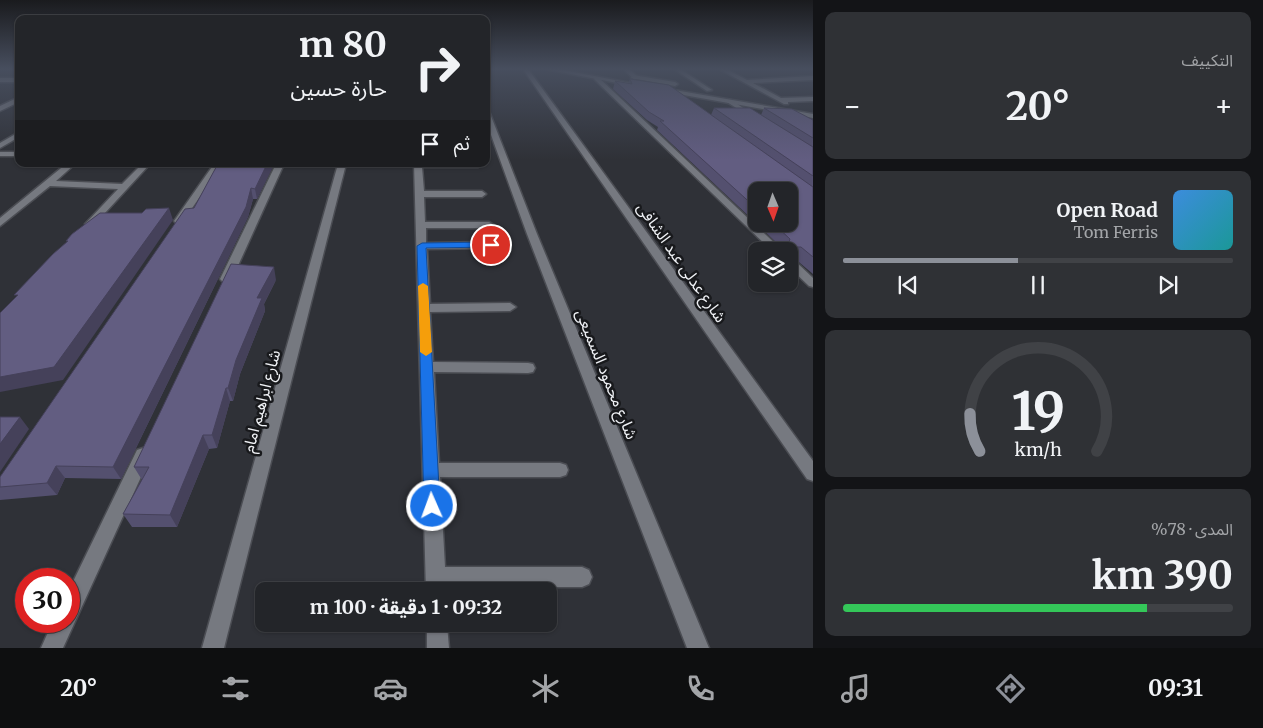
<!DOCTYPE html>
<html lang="ar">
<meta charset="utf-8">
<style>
body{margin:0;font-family:Merriweather,"Noto Sans Arabic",serif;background:#2f3135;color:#f1f3f6;direction:rtl;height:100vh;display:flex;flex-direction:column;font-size:19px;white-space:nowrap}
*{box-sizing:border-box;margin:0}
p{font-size:16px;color:#a3a5a8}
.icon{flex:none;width:28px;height:28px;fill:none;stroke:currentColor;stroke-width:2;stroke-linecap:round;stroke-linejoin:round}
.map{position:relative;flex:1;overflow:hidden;direction:ltr}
.panel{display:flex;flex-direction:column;gap:12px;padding:12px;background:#131417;width:450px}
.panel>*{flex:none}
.hud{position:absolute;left:15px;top:15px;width:475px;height:152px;border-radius:10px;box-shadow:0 1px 4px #0004,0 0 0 1px #404246;direction:rtl;background:#232529;color:#f1f3f6;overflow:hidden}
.needle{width:32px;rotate:178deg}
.fabs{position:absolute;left:748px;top:182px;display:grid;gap:10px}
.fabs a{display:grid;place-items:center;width:50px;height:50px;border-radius:10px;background:#232529;box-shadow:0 1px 4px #0004,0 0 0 1px #404246;font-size:25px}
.speed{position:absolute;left:15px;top:568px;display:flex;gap:10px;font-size:25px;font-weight:700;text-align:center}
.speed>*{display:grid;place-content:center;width:65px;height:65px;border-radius:50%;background:#232529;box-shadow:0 1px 4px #0004,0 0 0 1px #404246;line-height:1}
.speed .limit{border:8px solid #d22;background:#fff;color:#111}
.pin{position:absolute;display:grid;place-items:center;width:42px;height:42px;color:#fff;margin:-21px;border:2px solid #fff;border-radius:50%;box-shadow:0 1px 5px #0007}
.me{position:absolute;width:55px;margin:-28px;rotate:358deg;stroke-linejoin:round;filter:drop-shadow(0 0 4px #0008)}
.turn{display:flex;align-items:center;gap:18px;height:105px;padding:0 20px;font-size:22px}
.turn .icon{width:65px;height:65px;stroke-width:2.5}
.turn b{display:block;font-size:35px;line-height:42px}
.then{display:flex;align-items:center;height:48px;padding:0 20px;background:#0003;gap:10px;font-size:19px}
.big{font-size:38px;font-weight:700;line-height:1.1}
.panel .tile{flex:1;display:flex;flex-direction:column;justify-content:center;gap:8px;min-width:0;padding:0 18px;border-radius:10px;background:#2f3135}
.panel .dial{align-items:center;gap:0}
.dial svg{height:130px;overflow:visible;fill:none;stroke:#404246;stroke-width:7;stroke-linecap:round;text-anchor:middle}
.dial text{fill:#f1f3f6;stroke:none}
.song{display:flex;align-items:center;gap:15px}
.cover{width:60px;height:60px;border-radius:8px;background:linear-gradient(135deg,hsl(210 70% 55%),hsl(180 70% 35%))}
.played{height:5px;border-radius:2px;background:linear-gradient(90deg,#8c9099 45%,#404246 45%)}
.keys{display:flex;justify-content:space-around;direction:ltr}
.heat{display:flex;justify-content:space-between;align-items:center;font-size:28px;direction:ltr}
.charge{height:8px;border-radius:4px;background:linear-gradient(90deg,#34c759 78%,#404246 0)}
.trip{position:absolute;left:255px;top:582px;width:302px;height:50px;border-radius:10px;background:#232529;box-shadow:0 1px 4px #0004,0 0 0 1px #404246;font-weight:700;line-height:50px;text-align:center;direction:rtl}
.tab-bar{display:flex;height:80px;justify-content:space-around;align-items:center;background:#0e0f10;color:#a3a5a8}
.tab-bar .icon{width:35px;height:35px}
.tab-bar .active{color:#8c9099}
.tab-bar b{font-size:22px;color:#f1f3f6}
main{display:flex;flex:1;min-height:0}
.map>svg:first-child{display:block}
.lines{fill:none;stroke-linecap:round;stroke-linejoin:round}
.street-casing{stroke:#4b4d53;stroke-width:3}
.secondary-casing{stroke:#4b4d53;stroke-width:3}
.street{fill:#767980;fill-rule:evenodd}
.secondary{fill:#767980;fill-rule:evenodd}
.wall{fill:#54506f}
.shaded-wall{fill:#45415a}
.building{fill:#625d81;stroke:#45415a}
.route{fill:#1a73e8;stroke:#114b97}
.slow{fill:#f59e0b}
.labels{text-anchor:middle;stroke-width:5;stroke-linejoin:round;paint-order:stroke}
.street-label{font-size:16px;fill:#f0f2f6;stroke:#18191c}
</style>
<main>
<section class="panel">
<div class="tile"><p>التكييف</p>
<div class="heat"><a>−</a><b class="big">20°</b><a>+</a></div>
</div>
<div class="tile">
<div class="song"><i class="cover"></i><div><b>Open Road</b><p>Tom Ferris</p></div></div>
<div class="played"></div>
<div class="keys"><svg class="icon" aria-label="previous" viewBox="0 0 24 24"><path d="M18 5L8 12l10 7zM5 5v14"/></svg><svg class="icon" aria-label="pause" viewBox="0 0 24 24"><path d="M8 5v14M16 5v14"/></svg><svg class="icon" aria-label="next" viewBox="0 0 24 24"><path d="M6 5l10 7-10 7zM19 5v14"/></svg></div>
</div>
<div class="tile dial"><svg viewBox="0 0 100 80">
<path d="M14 69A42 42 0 1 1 86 69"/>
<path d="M14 69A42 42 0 0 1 8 46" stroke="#8c9099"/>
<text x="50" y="56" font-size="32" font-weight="700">19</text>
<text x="50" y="72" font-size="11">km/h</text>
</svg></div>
<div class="tile"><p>المدى · 78%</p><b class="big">390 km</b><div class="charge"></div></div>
</section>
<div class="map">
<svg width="813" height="648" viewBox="0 0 813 648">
<rect width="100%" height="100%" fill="#2f3137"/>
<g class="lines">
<defs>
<g id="street">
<polygon points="523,69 528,69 813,461 813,481 807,479"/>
<polygon points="623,69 629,69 639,78 634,79"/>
<polygon points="674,69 680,69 712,90 707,91"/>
<polygon points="719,69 726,69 747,80 813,76 813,80 753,83 781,98 813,97 813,101 788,102 788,104 784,104"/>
<polygon points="594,77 598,77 783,251 772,251 594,79"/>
<rect x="0" y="78" width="19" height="4"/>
<polygon points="19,97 19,102 0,111 0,106"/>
<polygon points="727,100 731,100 757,117 752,118 727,102"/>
<polygon points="486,109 489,111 537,234 709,648 687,648 527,234 486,121"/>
<polygon points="19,132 19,137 0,148 0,143"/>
<rect x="0" y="152" width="19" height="4"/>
<polygon points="66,164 75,164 56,181 122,184 142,164 150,164 93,226 87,226 85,224 118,189 50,186 0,226 0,218"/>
<polygon points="214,164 222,164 182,223 176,223 174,221"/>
<polygon points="276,164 284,164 232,279 226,282 222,281 220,279"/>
<polygon points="338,164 346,164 224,648 202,648"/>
<polygon points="414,164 478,164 478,167 422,167 424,191 482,191 486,194 482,197 424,197 425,222 489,222 494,225 489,228 426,228 426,243 491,242 496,245 491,248 427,249 430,304 510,303 516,307 510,311 430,312 433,362 528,363 533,364 535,368 533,372 528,373 434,372 439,463 560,463 566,465 568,470 566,475 560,477 440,477 445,567 582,567 589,570 592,577 589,584 582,587 446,587 446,591 426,591"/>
<polygon points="789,258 793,259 813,278 813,287 809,286 789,267"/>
<polygon points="143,448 149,450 151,455 63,648 41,648 53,621 69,621 69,590 137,450"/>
<polygon points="427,624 447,624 449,648 427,648"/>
</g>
<g id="secondary">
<polygon points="545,69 558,69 646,86 643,88"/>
<polygon points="633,75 675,82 678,84 675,86 631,78"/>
<polygon points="663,88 813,114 813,118 661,91"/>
</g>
</defs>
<use href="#street" class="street-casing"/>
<use href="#secondary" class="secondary-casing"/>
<use href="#street" class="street"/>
<use href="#secondary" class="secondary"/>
</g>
<g class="wall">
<polygon points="630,79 711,115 714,108 761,115 764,108 813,120 813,274 794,258 789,258 789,251 784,251 784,250 757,224 789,224 756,191 756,223 657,130 658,127 647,120 613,89 615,81 628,84"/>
<polygon points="218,164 274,164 257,199 253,199 248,217 121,479 65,478 57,495 0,500 0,477 194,208"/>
<polygon points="276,280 264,304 265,311 240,374 233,401 230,401 217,448 209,449 177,527 132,527 123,514 142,480 134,467"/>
</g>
<g class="shaded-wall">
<polygon points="267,164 274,164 257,199 255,189"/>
<polygon points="251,188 253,199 248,217 121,479 113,467"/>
<polygon points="169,208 173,220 63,380 0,392 0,377"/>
<polygon points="274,267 276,280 264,304 265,311 240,374 233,401 228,388 236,360 257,298"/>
<polygon points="226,388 230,401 217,448 212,435"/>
<polygon points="20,417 29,429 0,472 0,444"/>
<polygon points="203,435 209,449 177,527 170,515"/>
<polygon points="56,466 65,478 57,495 47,483"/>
</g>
<g class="building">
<polygon points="630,79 669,85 813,187 813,257 801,247 794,247 789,242 790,239 774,224 789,224 789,191 756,191 756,208 660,121 664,121 649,112 615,81 632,84"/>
<polygon points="714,108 750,108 813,147 813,176"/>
<polygon points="764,108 792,109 813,120 813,138"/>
<polygon points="218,164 267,164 255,189 251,188 246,207 113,467 56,466 47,483 0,487 0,477 185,209 194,208 214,171"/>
<polygon points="169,208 54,367 0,377 0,313 18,295 14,295 53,254 68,241 66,241 72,234 100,213 142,213 146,209"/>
<polygon points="231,264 274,267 257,298 262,298 236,360 228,388 226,388 212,435 203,435 170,515 123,514 149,467 134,467"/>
<polygon points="0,417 20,417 0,444"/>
</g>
<linearGradient id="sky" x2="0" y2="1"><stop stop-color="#1a1b1e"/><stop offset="0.43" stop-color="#474e5e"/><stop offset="1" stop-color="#474e5e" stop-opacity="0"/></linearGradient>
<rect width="813" height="160" fill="url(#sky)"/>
<polygon class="route" points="491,242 495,243 495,247 426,248 440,506 438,511 432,513 427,511 424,506 417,246 422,243"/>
<polygon class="slow" points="423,283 428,286 432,352 426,356 420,352 418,286"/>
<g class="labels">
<g class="street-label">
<text transform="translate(682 262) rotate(55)" y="6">شارع عدلى عبد الشافى</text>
<text transform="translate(607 374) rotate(68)" y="6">شارع محمود السميعى</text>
<text transform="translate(261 401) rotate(-75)" y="6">شارع ابراهيم امام</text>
</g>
</g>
</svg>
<div class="fabs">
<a><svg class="needle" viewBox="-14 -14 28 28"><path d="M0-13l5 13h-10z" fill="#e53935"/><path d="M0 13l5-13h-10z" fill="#a3a5a8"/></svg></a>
<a><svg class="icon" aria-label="layers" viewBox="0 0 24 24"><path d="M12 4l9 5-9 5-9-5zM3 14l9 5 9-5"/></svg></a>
</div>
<div class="speed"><div class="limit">30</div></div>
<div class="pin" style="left:491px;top:245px;background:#d93025"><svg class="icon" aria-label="arrive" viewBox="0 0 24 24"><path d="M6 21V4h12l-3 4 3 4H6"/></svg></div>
<svg class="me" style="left:432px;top:506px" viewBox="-20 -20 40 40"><circle r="17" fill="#1a73e8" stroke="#fff" stroke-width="3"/><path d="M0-11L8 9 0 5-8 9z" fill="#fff"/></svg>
<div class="trip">09:32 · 1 دقيقة · 100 m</div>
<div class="hud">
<div class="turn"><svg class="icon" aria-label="right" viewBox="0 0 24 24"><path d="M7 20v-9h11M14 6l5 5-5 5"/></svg><div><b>80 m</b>حارة حسين</div></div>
<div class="then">ثم<svg class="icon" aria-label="arrive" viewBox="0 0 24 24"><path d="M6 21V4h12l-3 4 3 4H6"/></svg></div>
</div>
</div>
</main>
<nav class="tab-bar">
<b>09:31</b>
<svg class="icon active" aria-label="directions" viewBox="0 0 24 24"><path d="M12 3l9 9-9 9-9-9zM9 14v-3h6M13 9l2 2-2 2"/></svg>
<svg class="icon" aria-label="music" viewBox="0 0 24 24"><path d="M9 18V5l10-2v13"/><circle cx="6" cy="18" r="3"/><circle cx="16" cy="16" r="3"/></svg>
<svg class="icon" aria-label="phone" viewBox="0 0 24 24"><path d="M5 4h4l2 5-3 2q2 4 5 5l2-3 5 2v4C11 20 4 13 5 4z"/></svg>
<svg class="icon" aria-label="climate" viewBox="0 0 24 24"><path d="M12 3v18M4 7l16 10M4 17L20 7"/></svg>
<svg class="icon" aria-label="car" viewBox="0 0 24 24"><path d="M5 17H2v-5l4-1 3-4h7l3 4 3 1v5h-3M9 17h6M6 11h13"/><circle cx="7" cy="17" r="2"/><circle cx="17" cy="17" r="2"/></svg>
<svg class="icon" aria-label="filters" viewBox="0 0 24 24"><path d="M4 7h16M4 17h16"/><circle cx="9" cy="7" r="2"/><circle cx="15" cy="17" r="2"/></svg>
<b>20°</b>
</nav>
